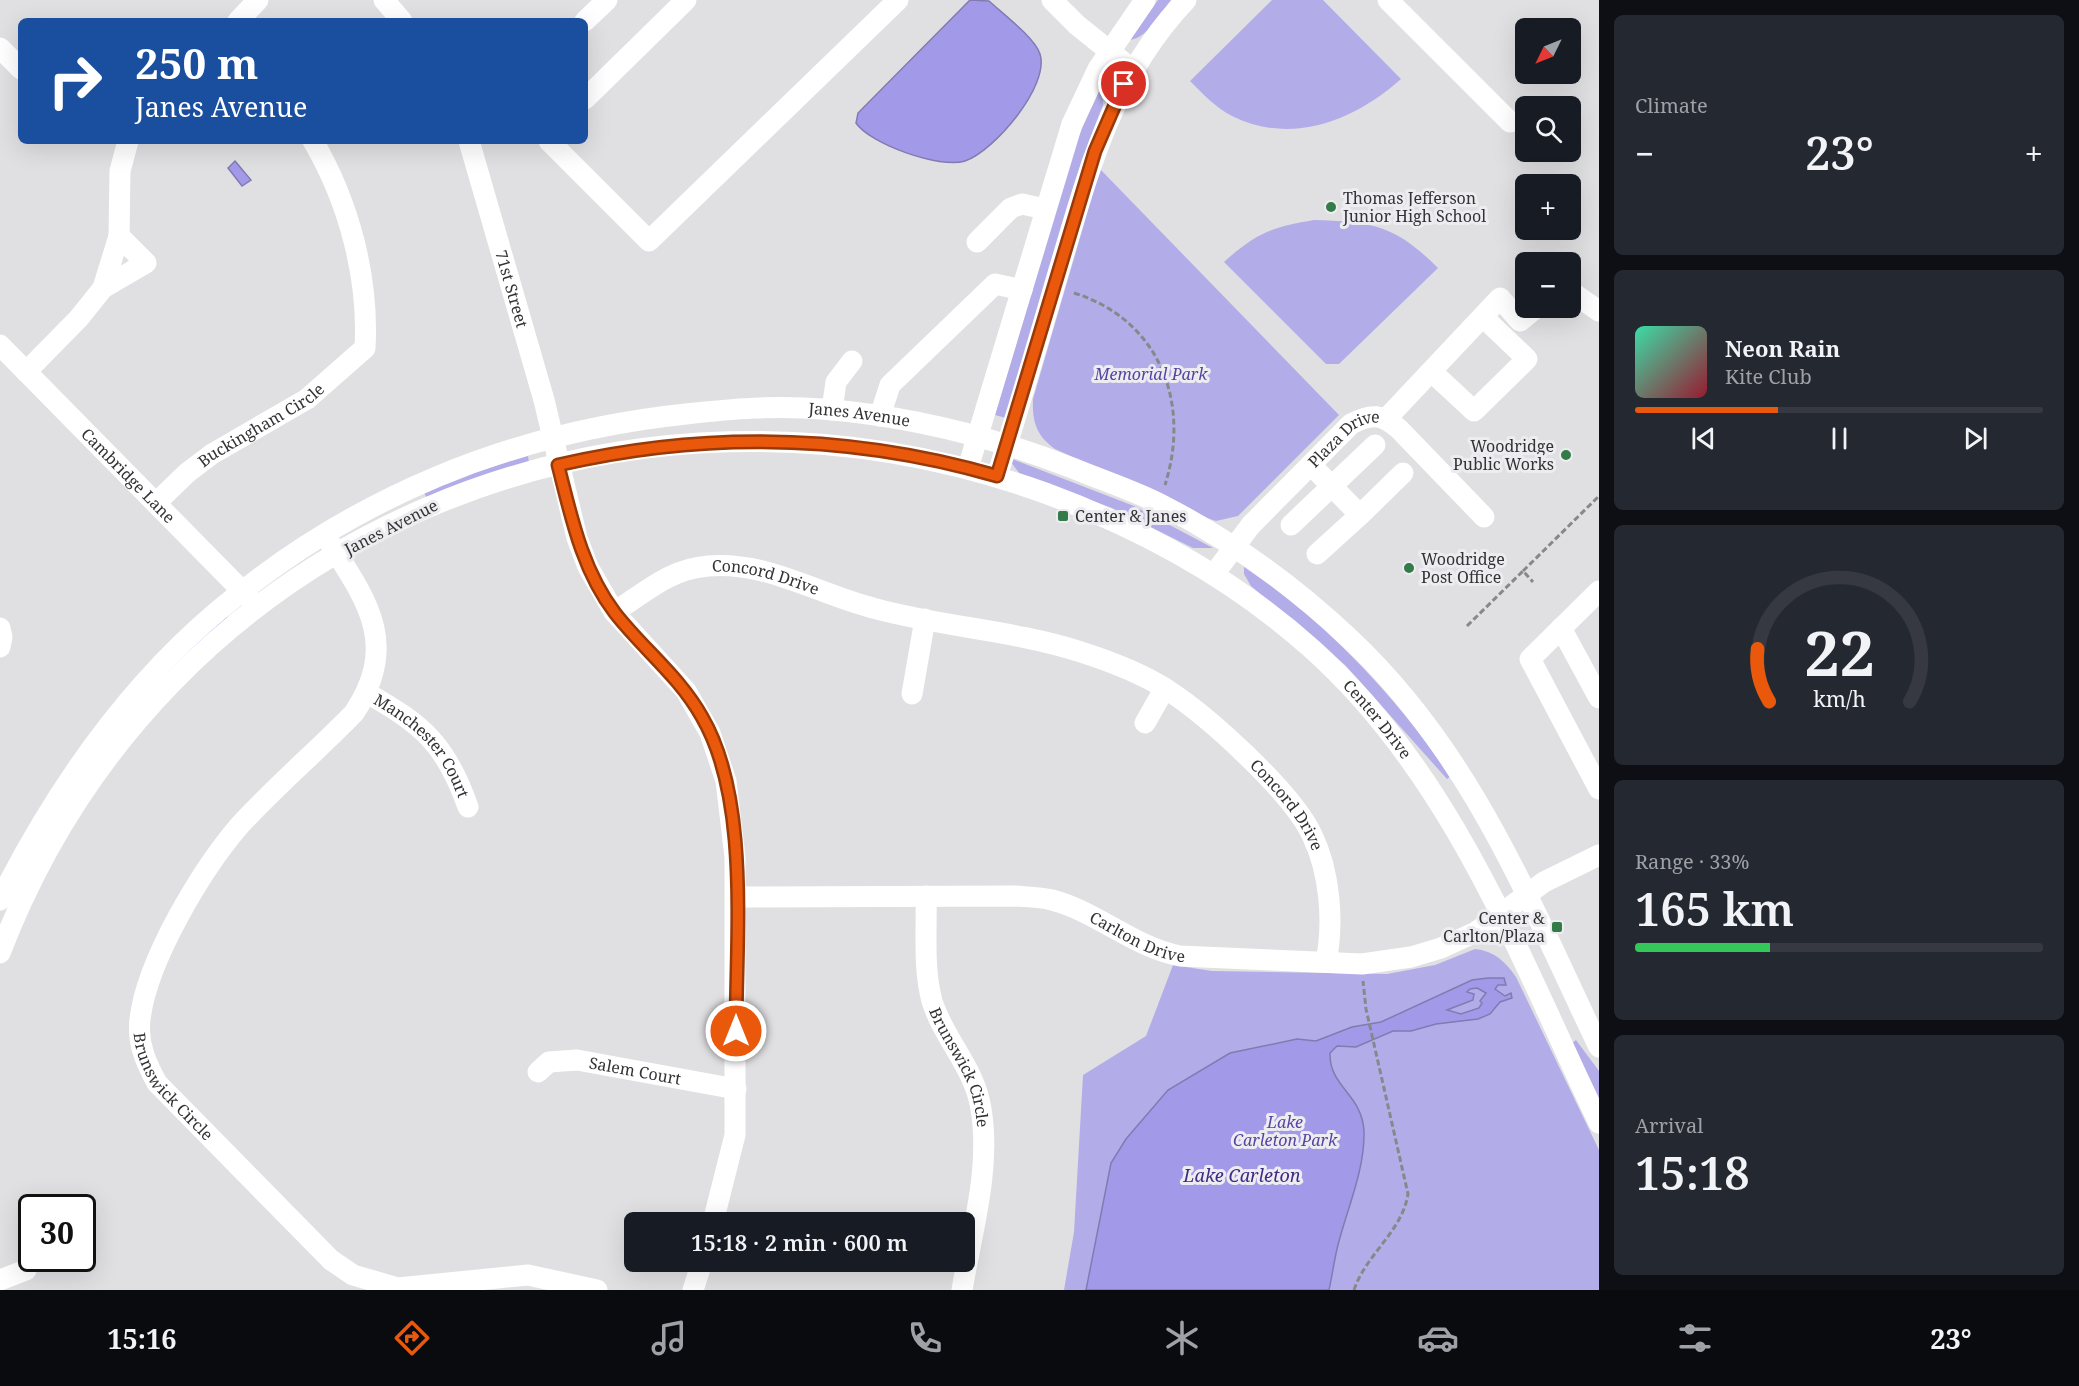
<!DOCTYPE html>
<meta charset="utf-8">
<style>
body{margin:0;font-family:"Noto Serif",serif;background:#242831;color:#f1f3f6;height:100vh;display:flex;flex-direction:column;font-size:22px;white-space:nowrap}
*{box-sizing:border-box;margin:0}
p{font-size:20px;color:#9ea1a6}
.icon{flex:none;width:33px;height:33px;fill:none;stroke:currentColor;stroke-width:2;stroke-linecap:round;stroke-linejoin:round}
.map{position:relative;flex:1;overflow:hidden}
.details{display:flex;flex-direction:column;gap:15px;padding:15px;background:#0d0f14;width:480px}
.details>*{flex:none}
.guide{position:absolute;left:18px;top:18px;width:570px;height:126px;border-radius:9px;box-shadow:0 6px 24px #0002;background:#1a4fa0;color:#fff;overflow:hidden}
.needle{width:39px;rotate:227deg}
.controls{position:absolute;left:1515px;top:18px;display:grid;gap:12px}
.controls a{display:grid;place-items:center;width:66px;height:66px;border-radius:9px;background:#171b24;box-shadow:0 6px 24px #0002;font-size:30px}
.speed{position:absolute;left:18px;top:1194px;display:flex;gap:12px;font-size:30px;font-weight:700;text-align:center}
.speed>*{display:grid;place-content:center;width:78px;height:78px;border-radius:50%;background:#171b24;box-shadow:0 6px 24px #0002;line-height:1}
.speed .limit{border:3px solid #111;border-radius:9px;background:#fff;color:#111}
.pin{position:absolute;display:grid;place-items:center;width:51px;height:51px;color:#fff;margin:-26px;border:3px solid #fff;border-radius:50%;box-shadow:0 2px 6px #0007}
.me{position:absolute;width:66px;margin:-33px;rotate:0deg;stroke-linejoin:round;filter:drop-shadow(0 0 4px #0008)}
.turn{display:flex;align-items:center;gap:21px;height:126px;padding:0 18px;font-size:27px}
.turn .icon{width:78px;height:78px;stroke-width:2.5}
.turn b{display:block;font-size:42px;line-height:51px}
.big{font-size:45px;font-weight:600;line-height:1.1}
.details .widget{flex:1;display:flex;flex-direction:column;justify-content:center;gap:9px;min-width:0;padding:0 21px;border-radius:9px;background:#242831}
.details .dial{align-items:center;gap:0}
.dial svg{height:156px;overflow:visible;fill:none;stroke:#363941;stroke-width:7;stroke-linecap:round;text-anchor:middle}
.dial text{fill:#f1f3f6;stroke:none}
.song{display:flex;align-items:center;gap:18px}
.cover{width:72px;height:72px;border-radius:9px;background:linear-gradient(135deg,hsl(160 70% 55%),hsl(350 70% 35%))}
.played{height:6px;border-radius:3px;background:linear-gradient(90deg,#ea580c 35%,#363941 35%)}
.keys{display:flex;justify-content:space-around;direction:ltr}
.heat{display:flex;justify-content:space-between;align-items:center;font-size:33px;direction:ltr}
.charge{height:9px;border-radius:4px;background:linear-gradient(90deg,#34c759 33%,#363941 0)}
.trip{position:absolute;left:624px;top:1212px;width:351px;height:60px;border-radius:9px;background:#171b24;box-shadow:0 6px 24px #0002;font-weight:600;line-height:60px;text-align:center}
.menu{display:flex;height:96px;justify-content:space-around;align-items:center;background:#090b0e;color:#9ea1a6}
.menu .icon{width:42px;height:42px}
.menu .selected{color:#ea580c}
.menu b{font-size:27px;color:#f1f3f6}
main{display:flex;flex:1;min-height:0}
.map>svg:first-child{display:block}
.green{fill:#b2ade9}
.water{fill:#a29ae8;stroke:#817bb2;stroke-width:1.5;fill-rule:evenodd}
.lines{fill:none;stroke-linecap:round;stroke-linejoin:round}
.path{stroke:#88888a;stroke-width:3;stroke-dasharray:6 3;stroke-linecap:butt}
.minor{stroke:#fff;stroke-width:21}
.route-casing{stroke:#983908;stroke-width:15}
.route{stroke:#ea580c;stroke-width:10}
.poi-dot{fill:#337b48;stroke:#ededf1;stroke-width:2}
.labels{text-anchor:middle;stroke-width:6;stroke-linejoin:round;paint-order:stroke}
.poi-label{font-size:16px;fill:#333335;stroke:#ededf1;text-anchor:start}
.street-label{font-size:16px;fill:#333335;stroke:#ededf1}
.park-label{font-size:16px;font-style:italic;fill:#5544a0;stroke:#ededf1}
.water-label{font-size:18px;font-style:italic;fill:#3f2a84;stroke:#ededf1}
</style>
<main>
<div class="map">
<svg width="1599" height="1290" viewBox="0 0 1599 1290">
<rect width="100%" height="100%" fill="#e0e0e3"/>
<g class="green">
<path d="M 1158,0 L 1171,0 C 1161,13 1147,38 1130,40 Z"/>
<path d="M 1272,0 L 1323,0 L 1401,79 C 1355,120 1292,146 1232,116 C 1216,108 1203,94 1190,81 Z"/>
<polygon points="1102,84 1103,105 1082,159 1006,418 995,415 1076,142"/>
<path d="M 1100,169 L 1339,415 L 1238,516 L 1216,521 L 1207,518 L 1055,449 C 1036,436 1032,421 1033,399 Z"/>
<path d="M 1314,220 C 1373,222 1395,225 1438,268 L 1339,364 L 1326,364 L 1224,262 C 1256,233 1272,227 1314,220 Z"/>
<polygon points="528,456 529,463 426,497 424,492 448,480"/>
<polygon points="1007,457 1134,506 1213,548 1193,548 1112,508 1020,474"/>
<path d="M 1244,567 C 1327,622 1394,695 1451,776 L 1447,779 L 1345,665 L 1251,586 L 1244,574 Z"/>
<polygon points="226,615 228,617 221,626 36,852 75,783 155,683"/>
<path d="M 1475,949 C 1494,951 1505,961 1516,977 L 1599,1150 L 1599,1290 L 1064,1290 L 1074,1232 L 1083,1075 L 1146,1036 L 1173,965 L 1212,971 L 1387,974 L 1435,965 Z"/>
<polygon points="1576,1040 1599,1071 1599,1098 1572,1043"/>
</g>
<g class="water">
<path d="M 970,0 L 989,1 C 1002,13 1035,38 1040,54 C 1050,86 994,151 965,161 C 940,169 870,144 856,123 L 858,113 Z"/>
<polygon points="235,161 251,180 242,186 228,168"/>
<path d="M 1488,978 L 1504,978 L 1506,985 L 1498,985 L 1495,989 L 1505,996 L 1511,993 L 1512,998 L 1500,1002 L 1490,1014 L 1478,1019 L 1436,1024 L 1411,1031 L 1393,1031 L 1356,1047 L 1337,1046 L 1330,1053 C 1329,1087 1362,1094 1364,1131 C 1365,1171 1346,1211 1337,1249 C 1334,1262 1332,1276 1329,1290 L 1086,1290 L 1111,1163 L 1126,1139 L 1168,1090 L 1230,1053 L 1297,1039 L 1316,1041 L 1352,1027 L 1381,1022 L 1472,980 ZM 1477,988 L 1486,993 L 1480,1001 L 1482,1003 L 1479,1008 L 1461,1014 L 1447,1010 L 1473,1000 L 1474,994 L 1467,992 L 1470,989 Z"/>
</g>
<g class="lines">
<g class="path">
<path d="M 1074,293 C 1160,320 1191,403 1165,485"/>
<polyline points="1523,571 1599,496"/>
<polyline points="1467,626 1523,571 1533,582"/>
<path d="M 1354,1290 C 1366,1254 1402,1232 1408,1194 L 1366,1009 L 1363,981"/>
</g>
<g class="minor">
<polyline points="384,0 402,21"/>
<polyline points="1052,0 1077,25 1133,70"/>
<polyline points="1388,0 1510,122"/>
<polyline points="238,21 258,0"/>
<polyline points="585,21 607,0"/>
<polyline points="0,48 21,69"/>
<polyline points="585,99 686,0"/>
<path id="s1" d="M 469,141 L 544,400 L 577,538 L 588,567 L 614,612 L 686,691 L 710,733 L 726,781 L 735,857 L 735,1135 L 713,1222"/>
<polyline points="549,141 649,241 898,0"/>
<polyline points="977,242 1011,208 1022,204 1045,209"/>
<polyline points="103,288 119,236"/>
<polyline points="1570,291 1599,311"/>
<path id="s2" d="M 0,345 L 251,600"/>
<polyline points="26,372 79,318 103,288 146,263 119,236 120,171 128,141"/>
<polyline points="1432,372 1474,411 1527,359 1483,317"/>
<polyline points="832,410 836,382 852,361"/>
<polyline points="880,416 890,385 995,284 1022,290"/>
<polyline points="1387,418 1500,298 1520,321 1536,308"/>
<polyline points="1311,465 1360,515 1317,554"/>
<polyline points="968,468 1072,124 1098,69 1145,0"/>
<path d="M 997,476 C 1019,408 1039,339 1059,270 C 1089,170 1112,78 1186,0"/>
<path id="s3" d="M 157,502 L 187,473 L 212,454 L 307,399 L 365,348 C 369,278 349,202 313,141"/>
<polyline points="1360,515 1403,473"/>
<polyline points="1291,525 1375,445"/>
<path id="s4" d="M 330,543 C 368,602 399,645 354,713 C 317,751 276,786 240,825 C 202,869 147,960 140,1019 C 137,1043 146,1063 157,1083 L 331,1260 L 353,1275 L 398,1288 L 528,1275 L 597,1290"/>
<path id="s5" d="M 1214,574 L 1251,525 L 1351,424 C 1371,413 1382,414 1399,429 L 1484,517"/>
<polyline points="1599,591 1530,659 1599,789"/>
<path id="s6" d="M 614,612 C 645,593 669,569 708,566 C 767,561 818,594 873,608 C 941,627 1013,630 1081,652 C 1109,661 1141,673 1166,689 C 1207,715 1292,792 1312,835 C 1330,872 1334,922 1326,962"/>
<polyline points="0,628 2,637 0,647"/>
<polyline points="1561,628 1599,698"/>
<path id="s7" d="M 367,693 C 423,725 446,744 468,807"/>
<polyline points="912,694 925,619"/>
<polyline points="1145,723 1165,688"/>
<path id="s8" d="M 926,896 C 927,930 923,968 932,1001 C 944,1040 975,1068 981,1109 C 991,1168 972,1231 962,1290"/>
<path id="s9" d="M 736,897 L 1015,896 C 1027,897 1040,897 1052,900 C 1098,912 1133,947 1180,956 L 1362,964 L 1411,957 L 1441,948 L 1476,932 L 1544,882 L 1599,855"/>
<path id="s10" d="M 0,900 C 55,791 125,689 219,610 C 353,497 513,432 686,414 C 731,409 776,405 822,409 C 909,416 994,437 1075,469 C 1104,481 1135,491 1162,505 C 1230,540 1294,586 1350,639 C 1472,754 1528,899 1599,1047"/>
<path id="s11" d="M 0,953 C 162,531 626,342 1045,493 C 1143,529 1234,579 1312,649 C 1453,775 1519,956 1599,1123"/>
<path id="s12" d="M 538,1072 L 549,1062 L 577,1060 L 736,1089"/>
<polyline points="0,1280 26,1270"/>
<polyline points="693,1290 702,1262"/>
</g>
</g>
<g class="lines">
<defs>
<path id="route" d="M 736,1031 C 736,937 750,799 702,717 C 679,676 643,649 615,613 C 582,570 571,516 558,465 C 705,431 852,434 997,476 L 1095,151 L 1124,84"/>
</defs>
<use href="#route" class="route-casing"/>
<use href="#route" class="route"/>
</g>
<g class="poi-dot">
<circle cx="1331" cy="207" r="6"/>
<circle cx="1566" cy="455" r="6"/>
<rect x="1057" y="510" width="12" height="12" rx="3"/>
<circle cx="1409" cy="568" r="6"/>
<rect x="1551" y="921" width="12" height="12" rx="3"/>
</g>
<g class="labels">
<g class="poi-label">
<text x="1343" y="204">Thomas Jefferson<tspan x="1343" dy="18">Junior High School</tspan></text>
<text x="1554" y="452" text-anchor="end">Woodridge<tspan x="1554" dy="18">Public Works</tspan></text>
<text x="1075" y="522">Center &amp; Janes</text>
<text x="1421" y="565">Woodridge<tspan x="1421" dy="18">Post Office</tspan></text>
<text x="1545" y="924" text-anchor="end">Center &amp;<tspan x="1545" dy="18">Carlton/Plaza</tspan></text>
</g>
<g class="street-label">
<text dy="6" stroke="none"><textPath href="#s1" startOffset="154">71st Street</textPath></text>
<text dy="6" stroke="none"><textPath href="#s10" startOffset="1054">Janes Avenue</textPath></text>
<text dy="6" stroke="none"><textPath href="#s3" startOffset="130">Buckingham Circle</textPath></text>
<text dy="6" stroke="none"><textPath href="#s5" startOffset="190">Plaza Drive</textPath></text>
<text dy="6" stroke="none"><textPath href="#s2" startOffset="183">Cambridge Lane</textPath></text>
<text transform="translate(391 527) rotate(-27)" y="6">Janes Avenue</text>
<text dy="6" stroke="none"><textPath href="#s6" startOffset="165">Concord Drive</textPath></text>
<text dy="6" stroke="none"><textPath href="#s11" startOffset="1674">Center Drive</textPath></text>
<text dy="6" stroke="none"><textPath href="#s7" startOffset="78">Manchester Court</textPath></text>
<text dy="6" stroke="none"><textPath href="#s6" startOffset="752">Concord Drive</textPath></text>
<text dy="6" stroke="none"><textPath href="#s9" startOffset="410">Carlton Drive</textPath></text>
<text dy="6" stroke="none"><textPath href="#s8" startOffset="178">Brunswick Circle</textPath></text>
<text dy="6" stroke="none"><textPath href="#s12" startOffset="102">Salem Court</textPath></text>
<text dy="6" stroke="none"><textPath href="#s4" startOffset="645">Brunswick Circle</textPath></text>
</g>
<g class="park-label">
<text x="1151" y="380">Memorial Park</text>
<text x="1285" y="1128">Lake<tspan x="1285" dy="18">Carleton Park</tspan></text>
</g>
<g class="water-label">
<text x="1242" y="1182">Lake Carleton</text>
</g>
</g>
</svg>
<div class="controls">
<a><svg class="needle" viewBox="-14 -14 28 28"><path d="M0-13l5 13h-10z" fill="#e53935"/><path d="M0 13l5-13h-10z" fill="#9ea1a6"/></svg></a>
<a><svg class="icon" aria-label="search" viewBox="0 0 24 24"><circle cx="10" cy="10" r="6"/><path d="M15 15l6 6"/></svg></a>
<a>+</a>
<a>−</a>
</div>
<div class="speed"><div class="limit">30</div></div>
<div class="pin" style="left:1124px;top:84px;background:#d93025"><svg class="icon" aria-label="arrive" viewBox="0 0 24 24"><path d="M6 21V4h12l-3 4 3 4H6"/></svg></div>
<svg class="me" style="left:736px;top:1031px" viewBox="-20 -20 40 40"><circle r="17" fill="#ea580c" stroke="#fff" stroke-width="3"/><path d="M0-11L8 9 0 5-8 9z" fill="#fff"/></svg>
<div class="trip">15:18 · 2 min · 600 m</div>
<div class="guide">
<div class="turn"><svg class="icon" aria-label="right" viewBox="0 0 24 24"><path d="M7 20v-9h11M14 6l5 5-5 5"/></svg><div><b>250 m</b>Janes Avenue</div></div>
</div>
</div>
<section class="details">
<div class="widget"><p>Climate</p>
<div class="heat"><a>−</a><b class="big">23°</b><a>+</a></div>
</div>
<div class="widget">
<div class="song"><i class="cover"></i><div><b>Neon Rain</b><p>Kite Club</p></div></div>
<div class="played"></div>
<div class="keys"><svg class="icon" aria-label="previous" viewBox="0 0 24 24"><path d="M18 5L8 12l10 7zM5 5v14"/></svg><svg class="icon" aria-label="pause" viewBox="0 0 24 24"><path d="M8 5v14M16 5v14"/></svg><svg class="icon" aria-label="next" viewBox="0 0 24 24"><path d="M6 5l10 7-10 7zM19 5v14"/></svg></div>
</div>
<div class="widget dial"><svg viewBox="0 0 100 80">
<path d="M14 69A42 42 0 1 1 86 69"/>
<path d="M14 69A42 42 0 0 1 8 42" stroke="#ea580c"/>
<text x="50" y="56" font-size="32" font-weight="700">22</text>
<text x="50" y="72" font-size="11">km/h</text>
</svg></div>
<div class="widget"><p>Range · 33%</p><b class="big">165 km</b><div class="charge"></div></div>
<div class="widget"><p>Arrival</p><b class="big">15:18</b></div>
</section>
</main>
<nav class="menu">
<b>15:16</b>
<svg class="icon selected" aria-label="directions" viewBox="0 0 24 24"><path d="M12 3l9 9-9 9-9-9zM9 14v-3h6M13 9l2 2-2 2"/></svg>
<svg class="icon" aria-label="music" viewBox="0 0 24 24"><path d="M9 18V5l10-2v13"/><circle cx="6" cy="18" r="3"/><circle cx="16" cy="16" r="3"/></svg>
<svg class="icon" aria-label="phone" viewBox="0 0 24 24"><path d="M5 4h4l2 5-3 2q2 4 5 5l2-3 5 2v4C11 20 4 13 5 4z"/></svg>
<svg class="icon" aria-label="climate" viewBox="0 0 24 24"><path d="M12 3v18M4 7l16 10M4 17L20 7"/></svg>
<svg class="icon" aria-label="car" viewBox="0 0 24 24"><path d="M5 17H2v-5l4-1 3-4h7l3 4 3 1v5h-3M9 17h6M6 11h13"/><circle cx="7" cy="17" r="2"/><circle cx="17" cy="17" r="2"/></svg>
<svg class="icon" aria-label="filters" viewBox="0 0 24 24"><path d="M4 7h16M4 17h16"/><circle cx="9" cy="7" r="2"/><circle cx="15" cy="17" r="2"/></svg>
<b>23°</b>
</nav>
